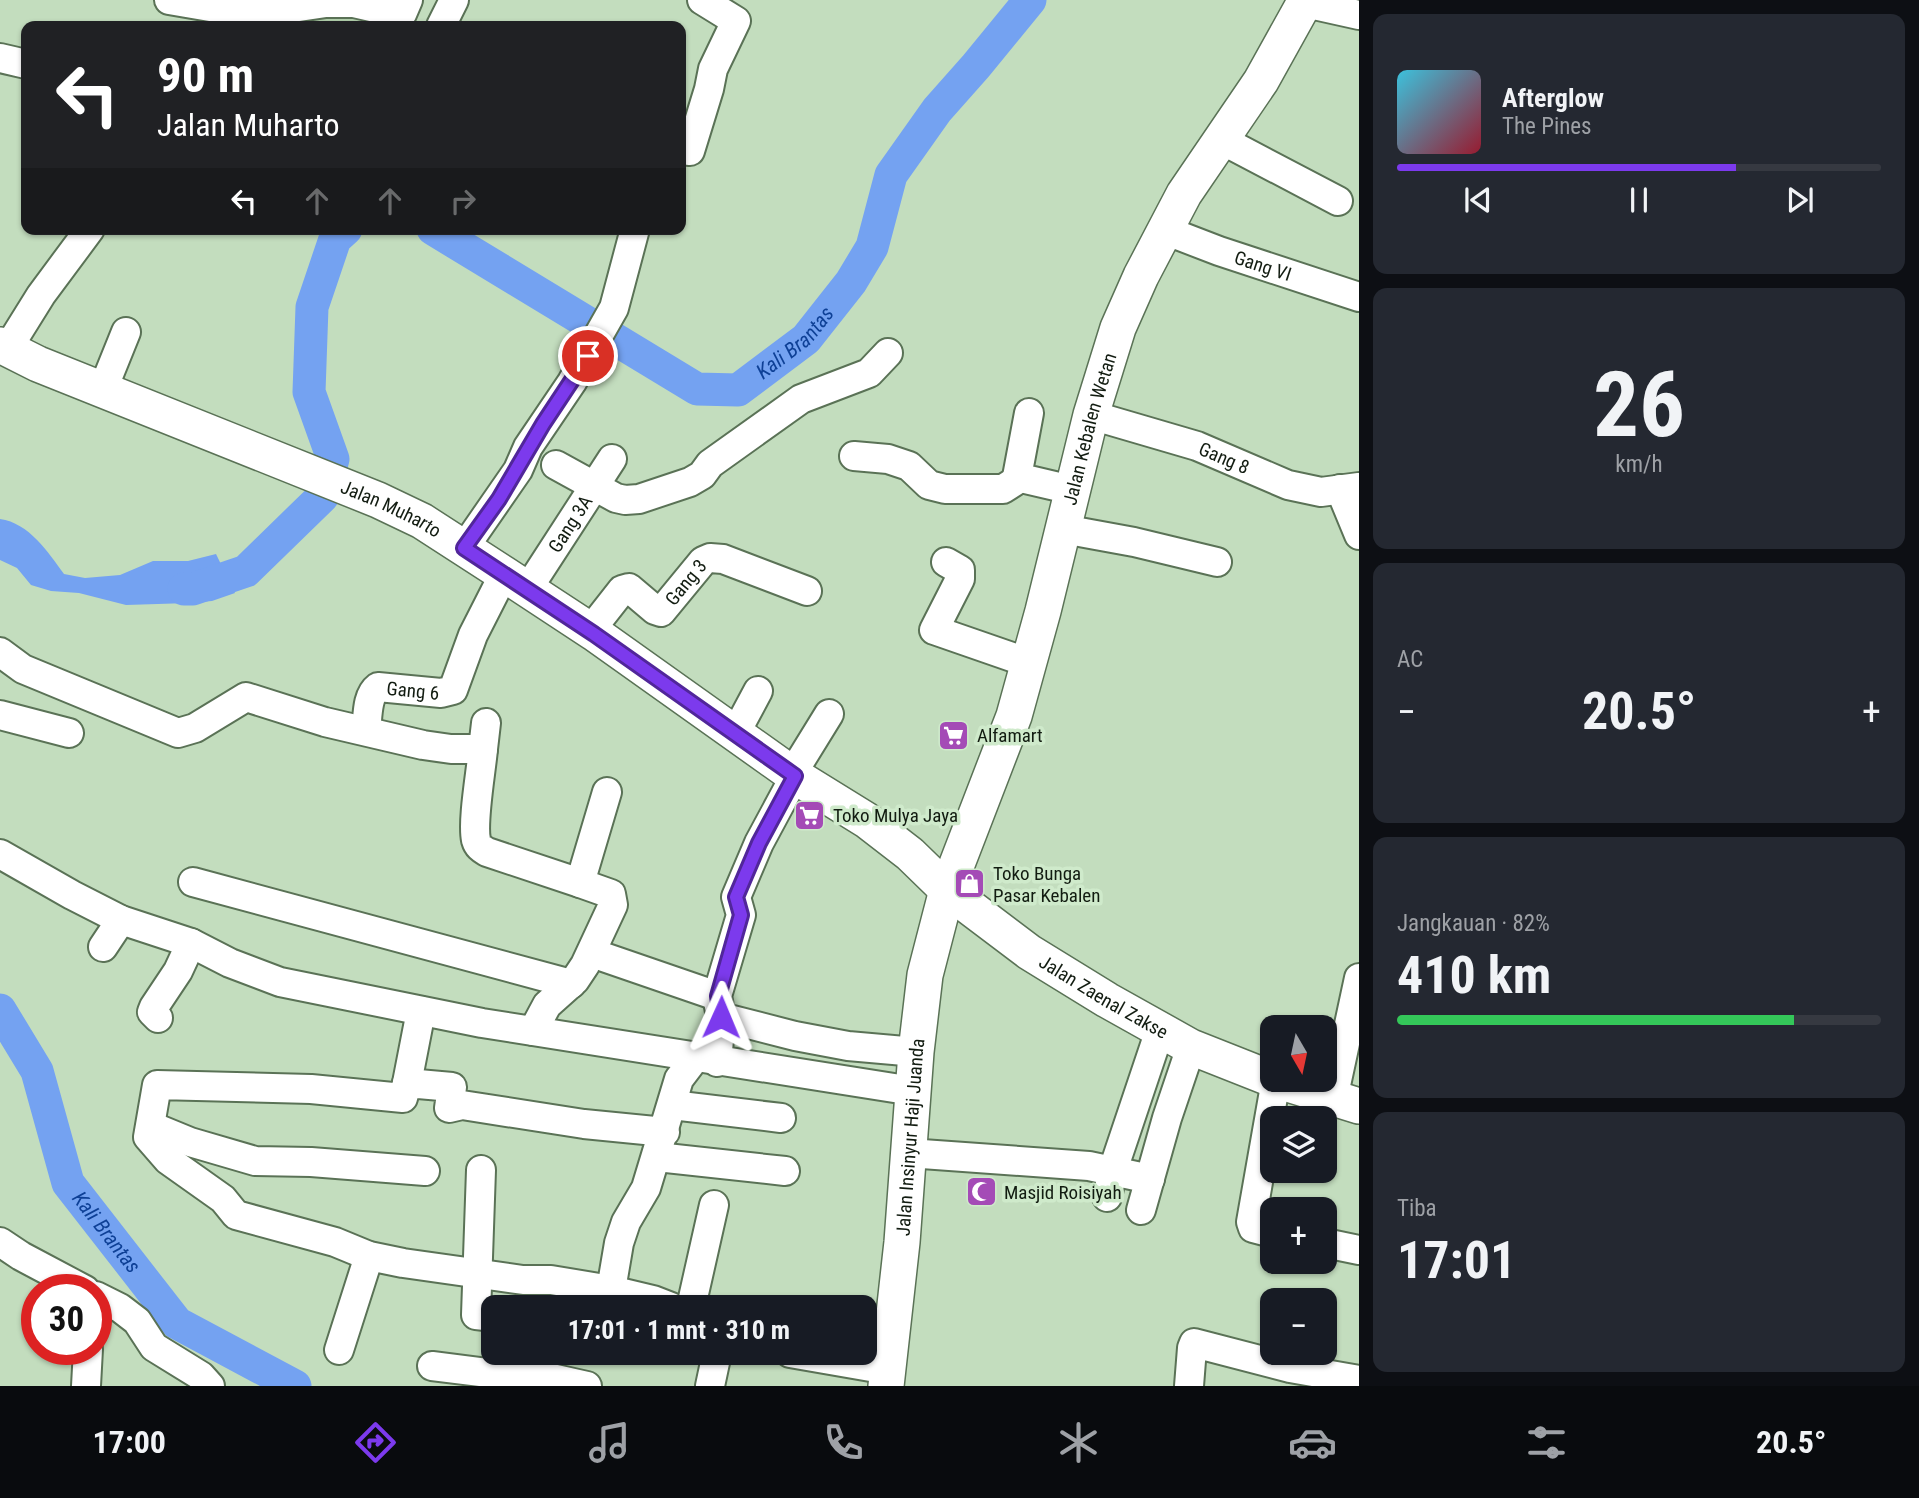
<!DOCTYPE html>
<html lang="id">
<meta charset="utf-8">
<style>
body{margin:0;font-family:"Roboto Condensed",sans-serif;background:#242831;color:#f1f3f6;height:100vh;display:flex;flex-direction:column;font-size:26px;white-space:nowrap}
*{box-sizing:border-box;margin:0}
p{font-size:23px;color:#9ea1a6}
.icon{flex:none;width:38px;height:38px;fill:none;stroke:currentColor;stroke-width:2;stroke-linecap:round;stroke-linejoin:round}
.map{position:relative;flex:1;overflow:hidden}
.details{display:flex;flex-direction:column;gap:14px;padding:14px;background:#0d0f14;width:560px}
.details>*{flex:none}
.top-card{position:absolute;left:21px;top:21px;width:665px;height:214px;border-radius:14px;box-shadow:0 2px 5px #0004;background:#202124;color:#fff;overflow:hidden}
.needle{width:46px;rotate:171deg}
.fabs{position:absolute;left:1260px;top:1015px;display:grid;gap:14px}
.fabs a{display:grid;place-items:center;width:77px;height:77px;border-radius:14px;background:#171b24;box-shadow:0 2px 5px #0004;font-size:35px}
.speed{position:absolute;left:21px;top:1274px;display:flex;gap:14px;font-size:35px;font-weight:700;text-align:center}
.speed>*{display:grid;place-content:center;width:91px;height:91px;border-radius:50%;background:#171b24;box-shadow:0 2px 5px #0004;line-height:1}
.speed .limit{border:10px solid #d22;background:#fff;color:#111}
.pin{position:absolute;display:grid;place-items:center;width:60px;height:60px;color:#fff;margin:-30px;border:4px solid #fff;border-radius:50%;box-shadow:0 2px 7px #0007}
.me{position:absolute;width:77px;margin:-38px;rotate:1deg;stroke-linejoin:round;filter:drop-shadow(0 0 5px #0008)}
.turn{display:flex;align-items:center;gap:24px;height:147px;padding:0 21px;font-size:32px}
.turn .icon{width:91px;height:91px;stroke-width:2.5}
.turn b{display:block;font-size:49px;line-height:60px}
.lanes{display:flex;align-items:center;height:66px;padding:0 21px;background:#0003;justify-content:center;gap:35px;direction:ltr}
.lanes .off{opacity:.35}
.big{font-size:52px;font-weight:700;line-height:1.1}
.details .tile{flex:1;display:flex;flex-direction:column;justify-content:center;gap:10px;min-width:0;padding:0 24px;border-radius:14px;background:#242831}
.details .dial{align-items:center;gap:0}
.dial b{font-size:91px;line-height:1}
.song{display:flex;align-items:center;gap:21px}
.cover{width:84px;height:84px;border-radius:10px;background:linear-gradient(135deg,hsl(190 70% 55%),hsl(350 70% 35%))}
.played{height:7px;border-radius:4px;background:linear-gradient(90deg,#7c3aed 70%,#363941 70%)}
.keys{display:flex;justify-content:space-around;direction:ltr}
.heat{display:flex;justify-content:space-between;align-items:center;font-size:38px;direction:ltr}
.charge{height:10px;border-radius:5px;background:linear-gradient(90deg,#34c759 82%,#363941 0)}
.trip{position:absolute;left:481px;top:1295px;width:396px;height:70px;border-radius:14px;background:#171b24;box-shadow:0 2px 5px #0004;font-weight:700;line-height:70px;text-align:center}
.menu{display:flex;height:112px;justify-content:space-around;align-items:center;background:#090b0e;color:#9ea1a6}
.menu .icon{width:49px;height:49px}
.menu .active{color:#7c3aed}
.menu b{font-size:32px;color:#f1f3f6}
main{display:flex;flex:1;min-height:0}
.map>svg:first-child{display:block}
.built{fill:#b3d2ad}
.water{fill:#74a2f1}
.lines{fill:none;stroke-linecap:round;stroke-linejoin:round}
.river{stroke:#74a2f1;stroke-width:33}
.minor-casing{stroke:#5a7256;stroke-width:32}
.major-casing{stroke:#5a7256;stroke-width:38}
.minor{stroke:#fff;stroke-width:28}
.major{stroke:#fff;stroke-width:35}
.route-casing{stroke:#51269a;stroke-width:18}
.route{stroke:#7c3aed;stroke-width:12}
.labels{text-anchor:middle;stroke-width:7;stroke-linejoin:round;paint-order:stroke}
.street-label{font-size:19px;fill:#121c11;stroke:#cfeacb}
.poi-label{font-size:19px;fill:#121c11;stroke:#cfeacb;text-anchor:start}
.water-label{font-size:21px;font-style:italic;fill:#0e4096;stroke:#cfeacb}
</style>
<main>
<div class="map">
<svg width="1359" height="1386" viewBox="0 0 1359 1386">
<rect width="100%" height="100%" fill="#c3ddbe"/>
<polygon class="built" points="293,12 401,19 415,26 293,26"/>
<path class="water" d="M 0,519 C 29,523 48,552 64,574 L 85,578 L 120,575 L 153,561 L 188,561 L 216,554 L 235,593 L 212,601 L 189,603 L 126,605 L 79,593 L 51,591 L 31,585 L 17,568 L 0,560 Z"/>
<g class="lines">
<g class="river">
<path id="s1" d="M 433,229 L 697,389 L 738,390 L 806,339 L 851,282 L 872,247 L 891,175 L 937,110 L 976,66 L 1030,0"/>
<polyline points="184,589 193,589 246,571 323,496 333,459 309,392 312,307 335,239 346,229"/>
<path id="s2" d="M 0,1010 L 37,1071 L 68,1183 L 177,1323 L 295,1386"/>
</g>
<defs>
<g id="minor">
<polyline points="169,0 251,14 326,3 354,3 402,14 408,0"/>
<polyline points="1305,3 1359,15"/>
<polyline points="441,26 454,0"/>
<polyline points="0,58 26,64"/>
<polyline points="1220,139 1338,201"/>
<polyline points="681,150 690,151 709,89 713,69 736,21 702,0"/>
<path id="s3" d="M 1167,231 L 1219,251 L 1359,297"/>
<polyline points="8,348 41,295 90,229"/>
<polyline points="103,389 126,332"/>
<polyline points="1029,413 1017,477 1072,490"/>
<path id="s4" d="M 1091,415 L 1197,446 L 1288,485 L 1321,492 L 1359,487"/>
<polyline points="854,456 888,459 909,466 929,485 945,489 1003,489 1014,482 1017,477"/>
<polyline points="556,465 616,498 625,500 639,499 690,482 702,475 710,464 801,399 869,373 888,353"/>
<polyline points="1340,489 1359,535"/>
<polyline points="1063,529 1134,542 1217,562"/>
<polyline points="464,548 518,470 528,447 572,382 614,308 635,229"/>
<polyline points="946,562 960,570 960,579 934,630 1029,663"/>
<path id="s5" d="M 527,590 L 612,459"/>
<path id="s6" d="M 594,633 L 600,618 L 622,590 L 629,588 L 655,610 L 661,612 L 703,561 L 710,558 L 723,559 L 807,591"/>
<polyline points="0,652 23,669 178,733 195,728 246,697 325,722 423,745 451,749 483,749 486,723"/>
<polyline points="0,715 69,733"/>
<path id="s7" d="M 366,731 C 368,718 366,696 378,687 L 441,693 L 453,690 L 473,635 L 504,574"/>
<polyline points="735,734 758,691"/>
<path d="M 483,749 C 481,772 472,821 476,840 C 478,847 482,849 487,852 L 580,883"/>
<polyline points="792,774 829,714"/>
<polyline points="0,854 72,895 121,920 191,943 230,963 280,982 482,1023 913,1091"/>
<polyline points="193,882 571,984"/>
<polyline points="103,947 121,920"/>
<polyline points="592,953 717,996"/>
<polyline points="721,1017 795,1036 848,1046 916,1052"/>
<polyline points="158,1018 152,1012 154,1007 178,971 191,943"/>
<polyline points="533,1031 547,1005 575,980 585,965 613,905 611,894 580,883 607,792"/>
<polyline points="717,1062 721,1017 717,996 741,915 736,897 759,843 795,776"/>
<polyline points="407,1083 421,1011"/>
<polyline points="1333,1099 1359,978"/>
<polyline points="672,1105 781,1118"/>
<polyline points="151,1126 190,1142 255,1161 311,1162 425,1171"/>
<polyline points="665,1132 584,1124 462,1105 449,1108 452,1087 407,1083 403,1098 311,1089 157,1085 148,1137 168,1160 223,1199 236,1215 335,1242 369,1256 403,1263 523,1280 551,1280 611,1290 653,1300 671,1307"/>
<polyline points="908,1153 1089,1166 1150,1179"/>
<polyline points="657,1157 785,1171"/>
<polyline points="481,1170 476,1315 494,1317"/>
<polyline points="1107,1197 1113,1170 1160,1030"/>
<polyline points="1141,1210 1167,1118 1191,1047"/>
<polyline points="1272,1233 1253,1228 1251,1222 1276,1080"/>
<polyline points="0,1242 21,1256 85,1290"/>
<polyline points="1325,1243 1359,1250"/>
<polyline points="611,1290 619,1243 626,1222 646,1188 679,1079 695,1058"/>
<polyline points="96,1296 120,1308 137,1321 154,1347 201,1376 210,1386"/>
<polyline points="691,1307 714,1205"/>
<polyline points="339,1350 369,1256"/>
<polyline points="790,1353 888,1370"/>
<polyline points="432,1366 520,1377 520,1371 587,1386"/>
<polyline points="86,1386 88,1349"/>
<polyline points="710,1386 717,1353"/>
<polyline points="1189,1386 1192,1348 1194,1343 1290,1368 1359,1380"/>
</g>
<g id="major">
<path id="s8" d="M 0,345 L 38,364 L 378,500 L 422,521 L 504,574 L 594,633 L 795,776 L 866,820 L 910,854 L 947,890 L 1029,952 L 1107,1000 L 1191,1047 L 1272,1079"/>
<polyline points="1275,1080 1359,1106"/>
<path id="s9" d="M 886,1386 L 902,1242 L 916,1052 L 925,975 L 947,890 L 1014,716 L 1043,611 L 1091,415 L 1118,328 L 1141,276 L 1184,194 L 1261,81 L 1306,0"/>
</g>
</defs>
<use href="#minor" class="minor-casing"/>
<use href="#major" class="major-casing"/>
<use href="#minor" class="minor"/>
<use href="#major" class="major"/>
</g>
<g class="lines">
<defs>
<polyline id="route" points="588,356 543,424 499,499 464,548 594,634 795,776 759,843 736,897 741,915 718,996 721,1017"/>
</defs>
<use href="#route" class="route-casing"/>
<use href="#route" class="route"/>
</g>
<defs>
<symbol id="supermarket-square" viewBox="-11 -11 22 22"><rect x="-9" y="-9" width="18" height="18" rx="4" fill="#a44bb6" stroke="#cfeacb"/><path d="M-6-5.5h2.5l.6 2H6L4.5 2H-2.5L-4.4-4H-6ZM-1.5 3.2a1.3 1.3 0 1 0 .1 0ZM3 3.2a1.3 1.3 0 1 0 .1 0Z" fill="#fff"/></symbol>
<symbol id="shop-square" viewBox="-11 -11 22 22"><rect x="-9" y="-9" width="18" height="18" rx="4" fill="#a44bb6" stroke="#cfeacb"/><path d="M-5-2.5h2.3a2.7 3.5 0 0 1 5.4 0H5L5.5 6h-11ZM-1.5-2.5h3a1.5 2.3 0 0 0-3 0Z" fill="#fff"/></symbol>
<symbol id="mosque-square" viewBox="-11 -11 22 22"><rect x="-9" y="-9" width="18" height="18" rx="4" fill="#a44bb6" stroke="#cfeacb"/><path d="M3.5-4.9A6 6 0 1 0 3.5 4.9A5 5 0 1 1 3.5-4.9Z" fill="#fff"/></symbol>
</defs>
<g fill-rule="evenodd">
<use href="#supermarket-square" x="936" y="718" width="35" height="35"/>
<use href="#supermarket-square" x="792" y="798" width="35" height="35"/>
<use href="#shop-square" x="952" y="866" width="35" height="35"/>
<use href="#mosque-square" x="964" y="1174" width="35" height="35"/>
</g>
<g class="labels">
<g class="street-label">
<text dy="7" stroke="none"><textPath href="#s3" startOffset="102">Gang VI</textPath></text>
<text dy="7" stroke="none"><textPath href="#s9" startOffset="984">Jalan Kebalen Wetan</textPath></text>
<text dy="7" stroke="none"><textPath href="#s4" startOffset="140">Gang 8</textPath></text>
<text dy="7" stroke="none"><textPath href="#s8" startOffset="424">Jalan Muharto</textPath></text>
<text dy="7" stroke="none"><textPath href="#s5" startOffset="79">Gang 3A</textPath></text>
<text dy="7" stroke="none"><textPath href="#s6" startOffset="138">Gang 3</textPath></text>
<text dy="7" stroke="none"><textPath href="#s7" startOffset="82">Gang 6</textPath></text>
<text dy="7" stroke="none"><textPath href="#s8" startOffset="1290">Jalan Zaenal Zakse</textPath></text>
<text dy="7" stroke="none"><textPath href="#s9" startOffset="250">Jalan Insinyur Haji Juanda</textPath></text>
</g>
<g class="poi-label">
<text x="977" y="742">Alfamart</text>
<text x="833" y="822">Toko Mulya Jaya</text>
<text x="993" y="880">Toko Bunga<tspan x="993" dy="22">Pasar Kebalen</tspan></text>
<text x="1004" y="1199">Masjid Roisiyah</text>
</g>
<g class="water-label">
<text dy="7" stroke="none"><textPath href="#s1" startOffset="424">Kali Brantas</textPath></text>
<text dy="7" stroke="none"><textPath href="#s2" startOffset="250">Kali Brantas</textPath></text>
</g>
</g>
</svg>
<div class="fabs">
<a><svg class="needle" viewBox="-14 -14 28 28"><path d="M0-13l5 13h-10z" fill="#e53935"/><path d="M0 13l5-13h-10z" fill="#9ea1a6"/></svg></a>
<a><svg class="icon" aria-label="layers" viewBox="0 0 24 24"><path d="M12 4l9 5-9 5-9-5zM3 14l9 5 9-5"/></svg></a>
<a>+</a>
<a>−</a>
</div>
<div class="speed"><div class="limit">30</div></div>
<div class="pin" style="left:588px;top:356px;background:#d93025"><svg class="icon" aria-label="arrive" viewBox="0 0 24 24"><path d="M6 21V4h12l-3 4 3 4H6"/></svg></div>
<svg class="me" style="left:721px;top:1017px" viewBox="-20 -20 40 40"><path d="M0-17L14 15 0 8-14 15z" fill="#7c3aed" stroke="#fff" stroke-width="4"/></svg>
<div class="trip">17:01 · 1 mnt · 310 m</div>
<div class="top-card">
<div class="turn"><svg class="icon" aria-label="left" viewBox="0 0 24 24"><path d="M17 20v-9H6M10 6l-5 5 5 5"/></svg><div><b>90 m</b>Jalan Muharto</div></div>
<div class="lanes"><svg class="icon" aria-label="left" viewBox="0 0 24 24"><path d="M17 20v-9H6M10 6l-5 5 5 5"/></svg><svg class="icon off" aria-label="ahead" viewBox="0 0 24 24"><path d="M12 20V5M6 11l6-6 6 6"/></svg><svg class="icon off" aria-label="ahead" viewBox="0 0 24 24"><path d="M12 20V5M6 11l6-6 6 6"/></svg><svg class="icon off" aria-label="right" viewBox="0 0 24 24"><path d="M7 20v-9h11M14 6l5 5-5 5"/></svg></div>
</div>
</div>
<section class="details">
<div class="tile">
<div class="song"><i class="cover"></i><div><b>Afterglow</b><p>The Pines</p></div></div>
<div class="played"></div>
<div class="keys"><svg class="icon" aria-label="previous" viewBox="0 0 24 24"><path d="M18 5L8 12l10 7zM5 5v14"/></svg><svg class="icon" aria-label="pause" viewBox="0 0 24 24"><path d="M8 5v14M16 5v14"/></svg><svg class="icon" aria-label="next" viewBox="0 0 24 24"><path d="M6 5l10 7-10 7zM19 5v14"/></svg></div>
</div>
<div class="tile dial"><b>26</b><p>km/h</p></div>
<div class="tile"><p>AC</p>
<div class="heat"><a>−</a><b class="big">20.5°</b><a>+</a></div>
</div>
<div class="tile"><p>Jangkauan · 82%</p><b class="big">410 km</b><div class="charge"></div></div>
<div class="tile"><p>Tiba</p><b class="big">17:01</b></div>
</section>
</main>
<nav class="menu">
<b>17:00</b>
<svg class="icon active" aria-label="directions" viewBox="0 0 24 24"><path d="M12 3l9 9-9 9-9-9zM9 14v-3h6M13 9l2 2-2 2"/></svg>
<svg class="icon" aria-label="music" viewBox="0 0 24 24"><path d="M9 18V5l10-2v13"/><circle cx="6" cy="18" r="3"/><circle cx="16" cy="16" r="3"/></svg>
<svg class="icon" aria-label="phone" viewBox="0 0 24 24"><path d="M5 4h4l2 5-3 2q2 4 5 5l2-3 5 2v4C11 20 4 13 5 4z"/></svg>
<svg class="icon" aria-label="climate" viewBox="0 0 24 24"><path d="M12 3v18M4 7l16 10M4 17L20 7"/></svg>
<svg class="icon" aria-label="car" viewBox="0 0 24 24"><path d="M5 17H2v-5l4-1 3-4h7l3 4 3 1v5h-3M9 17h6M6 11h13"/><circle cx="7" cy="17" r="2"/><circle cx="17" cy="17" r="2"/></svg>
<svg class="icon" aria-label="filters" viewBox="0 0 24 24"><path d="M4 7h16M4 17h16"/><circle cx="9" cy="7" r="2"/><circle cx="15" cy="17" r="2"/></svg>
<b>20.5°</b>
</nav>
